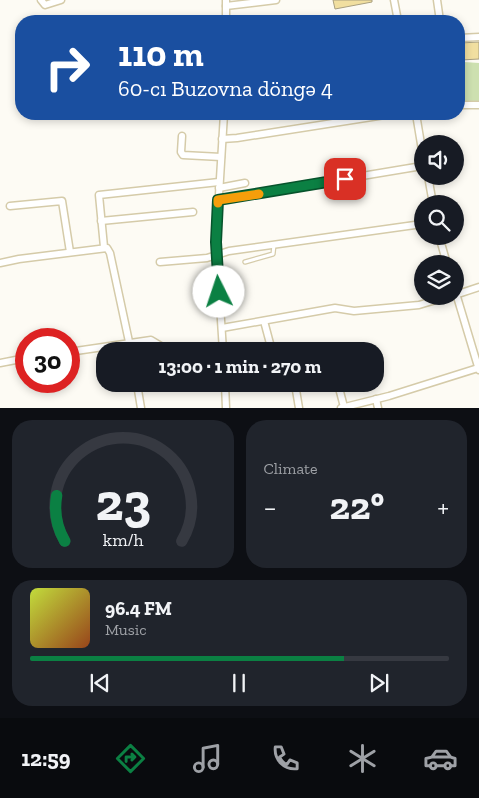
<!DOCTYPE html>
<meta charset="utf-8">
<style>
body{margin:0;font-family:"Zilla Slab",serif;background:#20242c;color:#f1f3f6;height:100vh;display:flex;flex-direction:column;font-size:19px;white-space:nowrap}
*{box-sizing:border-box;margin:0}
p{font-size:16px;color:#9ea1a6}
.icon{flex:none;width:28px;height:28px;fill:none;stroke:currentColor;stroke-width:2;stroke-linecap:round;stroke-linejoin:round}
.map{position:relative;height:408px;overflow:hidden}
.sheet{display:flex;flex-direction:column;gap:12px;padding:12px;background:#0d0f14;flex:1}
.sheet>*{flex:none}
.top-card{position:absolute;left:15px;top:15px;width:450px;height:105px;border-radius:20px;box-shadow:0 2px 8px #0003;background:#1a4fa0;color:#fff;overflow:hidden}
.controls{position:absolute;left:414px;top:135px;display:grid;gap:10px}
.controls a{display:grid;place-items:center;width:50px;height:50px;border-radius:50%;background:#171b24;box-shadow:0 2px 8px #0003;font-size:25px}
.speed{position:absolute;left:15px;top:328px;display:flex;gap:10px;font-size:25px;font-weight:700;text-align:center}
.speed>*{display:grid;place-content:center;width:65px;height:65px;border-radius:50%;background:#171b24;box-shadow:0 2px 8px #0003;line-height:1}
.speed .limit{border:8px solid #d22;background:#fff;color:#111}
.pin{position:absolute;display:grid;place-items:center;width:42px;height:42px;color:#fff;margin:-21px;border-radius:10px;box-shadow:0 2px 8px #0006}
.me{position:absolute;width:55px;margin:-28px;rotate:356deg;stroke-linejoin:round;filter:drop-shadow(0 0 4px #0008)}
.turn{display:flex;align-items:center;gap:18px;height:105px;padding:0 20px;font-size:22px}
.turn .icon{width:65px;height:65px;stroke-width:2.5}
.turn b{display:block;font-size:35px;line-height:42px}
.big{font-size:38px;font-weight:800;line-height:1.1}
.sheet .widget{flex:1;display:flex;flex-direction:column;justify-content:center;gap:8px;min-width:0;padding:0 18px;border-radius:20px;background:#20242c}
.sheet .dial{align-items:center;gap:0}
.dial svg{height:130px;overflow:visible;fill:none;stroke:#363941;stroke-width:7;stroke-linecap:round;text-anchor:middle}
.dial text{fill:#f1f3f6;stroke:none}
.song{display:flex;align-items:center;gap:15px}
.cover{width:60px;height:60px;border-radius:8px;background:linear-gradient(135deg,hsl(70 70% 55%),hsl(20 70% 35%))}
.played{height:5px;border-radius:2px;background:linear-gradient(90deg,#0b8043 75%,#363941 75%)}
.keys{display:flex;justify-content:space-around;direction:ltr}
.heat{display:flex;justify-content:space-between;align-items:center;font-size:28px;direction:ltr}
.sheet .tiles{flex:1;display:grid;gap:12px;grid-template-columns:1fr 1fr}
.widget:last-child{grid-column:span 2}
.trip{position:absolute;left:96px;top:342px;width:288px;height:50px;border-radius:20px;background:#171b24;box-shadow:0 2px 8px #0003;font-weight:800;line-height:50px;text-align:center}
.dock{display:flex;height:80px;justify-content:space-around;align-items:center;background:#090b0e;color:#9ea1a6}
.dock .icon{width:35px;height:35px}
.dock .active{color:#0b8043}
.dock b{font-size:22px;color:#f1f3f6}
.map>svg:first-child{display:block}
.green{fill:#cde0b0}
.building{fill:#f1dfa0;stroke:#a9a080}
.lines{fill:none;stroke-linecap:round;stroke-linejoin:round}
.lane-casing{stroke:#d5cba9;stroke-width:5.5}
.street-casing{stroke:#d5cba9;stroke-width:9}
.lane{stroke:#fff;stroke-width:3}
.street{stroke:#fff;stroke-width:6}
.route-casing{stroke:#07532c;stroke-width:12}
.route{stroke:#0b8043;stroke-width:9}
.slow{stroke:#f59e0b;stroke-width:9}
</style>
<div class="map">
<svg width="479" height="408" viewBox="0 0 479 408">
<rect width="100%" height="100%" fill="#fdfbf4"/>
<polygon class="green" points="464,62 479,63 479,102 459,102 459,69 463,68"/>
<g class="building">
<polygon points="333,0 372,0 372,2 335,9"/>
<polygon points="479,42 479,59 461,60 460,43"/>
</g>
<g class="lines">
<defs>
<polyline id="lane" points="245,262 273,254 274,245"/>
<g id="street">
<polyline points="41,0 45,5 61,0"/>
<polyline points="394,0 398,21"/>
<polyline points="437,0 440,21"/>
<polyline points="226,6 276,0"/>
<polyline points="226,21 226,0"/>
<polyline points="459,38 479,37"/>
<polyline points="459,105 479,105"/>
<polyline points="416,114 422,150"/>
<polyline points="182,136 181,152 183,155 221,157"/>
<polyline points="222,139 237,138 391,114"/>
<polyline points="428,176 433,204"/>
<polyline points="219,188 245,183"/>
<polyline points="218,200 422,166"/>
<polyline points="10,206 62,201 70,252"/>
<polyline points="101,221 193,212"/>
<polyline points="439,236 447,264"/>
<polyline points="104,247 99,195 219,182"/>
<polyline points="160,262 207,258 229,251 422,224"/>
<polyline points="0,263 19,259 107,248 110,253 131,351"/>
<polyline points="455,290 479,370"/>
<polyline points="455,295 479,287"/>
<polyline points="264,321 272,351"/>
<polyline points="222,328 335,308 354,311 419,305 449,296"/>
<polyline points="223,351 216,243 224,114"/>
<polyline points="69,352 151,340 161,346 162,351"/>
<polyline points="0,363 26,358"/>
<polyline points="137,384 141,408"/>
<polyline points="225,384 226,408"/>
<polyline points="295,384 299,408"/>
<polyline points="338,384 344,407"/>
<polyline points="376,399 378,408"/>
<polyline points="341,408 389,396 478,368"/>
</g>
</defs>
<use href="#lane" class="lane-casing"/>
<use href="#street" class="street-casing"/>
<use href="#lane" class="lane"/>
<use href="#street" class="street"/>
</g>
<g class="lines">
<defs>
<polyline id="route" points="219,292 216,242 218,200 345,179"/>
</defs>
<use href="#route" class="route-casing"/>
<use href="#route" class="route"/>
<polyline class="slow" points="218,203 218,200 259,194"/>
</g>
</svg>
<div class="controls">
<a><svg class="icon" aria-label="sound" viewBox="0 0 24 24"><path d="M4 9h4l5-4v14l-5-4H4zM17 9q2 3 0 6"/></svg></a>
<a><svg class="icon" aria-label="search" viewBox="0 0 24 24"><circle cx="10" cy="10" r="6"/><path d="M15 15l6 6"/></svg></a>
<a><svg class="icon" aria-label="layers" viewBox="0 0 24 24"><path d="M12 4l9 5-9 5-9-5zM3 14l9 5 9-5"/></svg></a>
</div>
<div class="speed"><div class="limit">30</div></div>
<div class="pin" style="left:345px;top:179px;background:#d93025"><svg class="icon" aria-label="arrive" viewBox="0 0 24 24"><path d="M6 21V4h12l-3 4 3 4H6"/></svg></div>
<svg class="me" style="left:219px;top:292px" viewBox="-20 -20 40 40"><circle r="19" fill="#fff"/><path d="M0-13L10 11 0 6-10 11z" fill="#0b8043"/></svg>
<div class="trip">13:00 · 1 min · 270 m</div>
<div class="top-card">
<div class="turn"><svg class="icon" aria-label="right" viewBox="0 0 24 24"><path d="M7 20v-9h11M14 6l5 5-5 5"/></svg><div><b>110 m</b>60-cı Buzovna döngə 4</div></div>
</div>
</div>
<section class="sheet">
<div class="tiles">
<div class="widget dial"><svg viewBox="0 0 100 80">
<path d="M14 69A42 42 0 1 1 86 69"/>
<path d="M14 69A42 42 0 0 1 9 41" stroke="#0b8043"/>
<text x="50" y="56" font-size="32" font-weight="700">23</text>
<text x="50" y="72" font-size="11">km/h</text>
</svg></div>
<div class="widget"><p>Climate</p>
<div class="heat"><a>−</a><b class="big">22°</b><a>+</a></div>
</div>
<div class="widget">
<div class="song"><i class="cover"></i><div><b>96.4 FM</b><p>Music</p></div></div>
<div class="played"></div>
<div class="keys"><svg class="icon" aria-label="previous" viewBox="0 0 24 24"><path d="M18 5L8 12l10 7zM5 5v14"/></svg><svg class="icon" aria-label="pause" viewBox="0 0 24 24"><path d="M8 5v14M16 5v14"/></svg><svg class="icon" aria-label="next" viewBox="0 0 24 24"><path d="M6 5l10 7-10 7zM19 5v14"/></svg></div>
</div>
</div>
</section>
<nav class="dock">
<b>12:59</b>
<svg class="icon active" aria-label="directions" viewBox="0 0 24 24"><path d="M12 3l9 9-9 9-9-9zM9 14v-3h6M13 9l2 2-2 2"/></svg>
<svg class="icon" aria-label="music" viewBox="0 0 24 24"><path d="M9 18V5l10-2v13"/><circle cx="6" cy="18" r="3"/><circle cx="16" cy="16" r="3"/></svg>
<svg class="icon" aria-label="phone" viewBox="0 0 24 24"><path d="M5 4h4l2 5-3 2q2 4 5 5l2-3 5 2v4C11 20 4 13 5 4z"/></svg>
<svg class="icon" aria-label="climate" viewBox="0 0 24 24"><path d="M12 3v18M4 7l16 10M4 17L20 7"/></svg>
<svg class="icon" aria-label="car" viewBox="0 0 24 24"><path d="M5 17H2v-5l4-1 3-4h7l3 4 3 1v5h-3M9 17h6M6 11h13"/><circle cx="7" cy="17" r="2"/><circle cx="17" cy="17" r="2"/></svg>
</nav>
